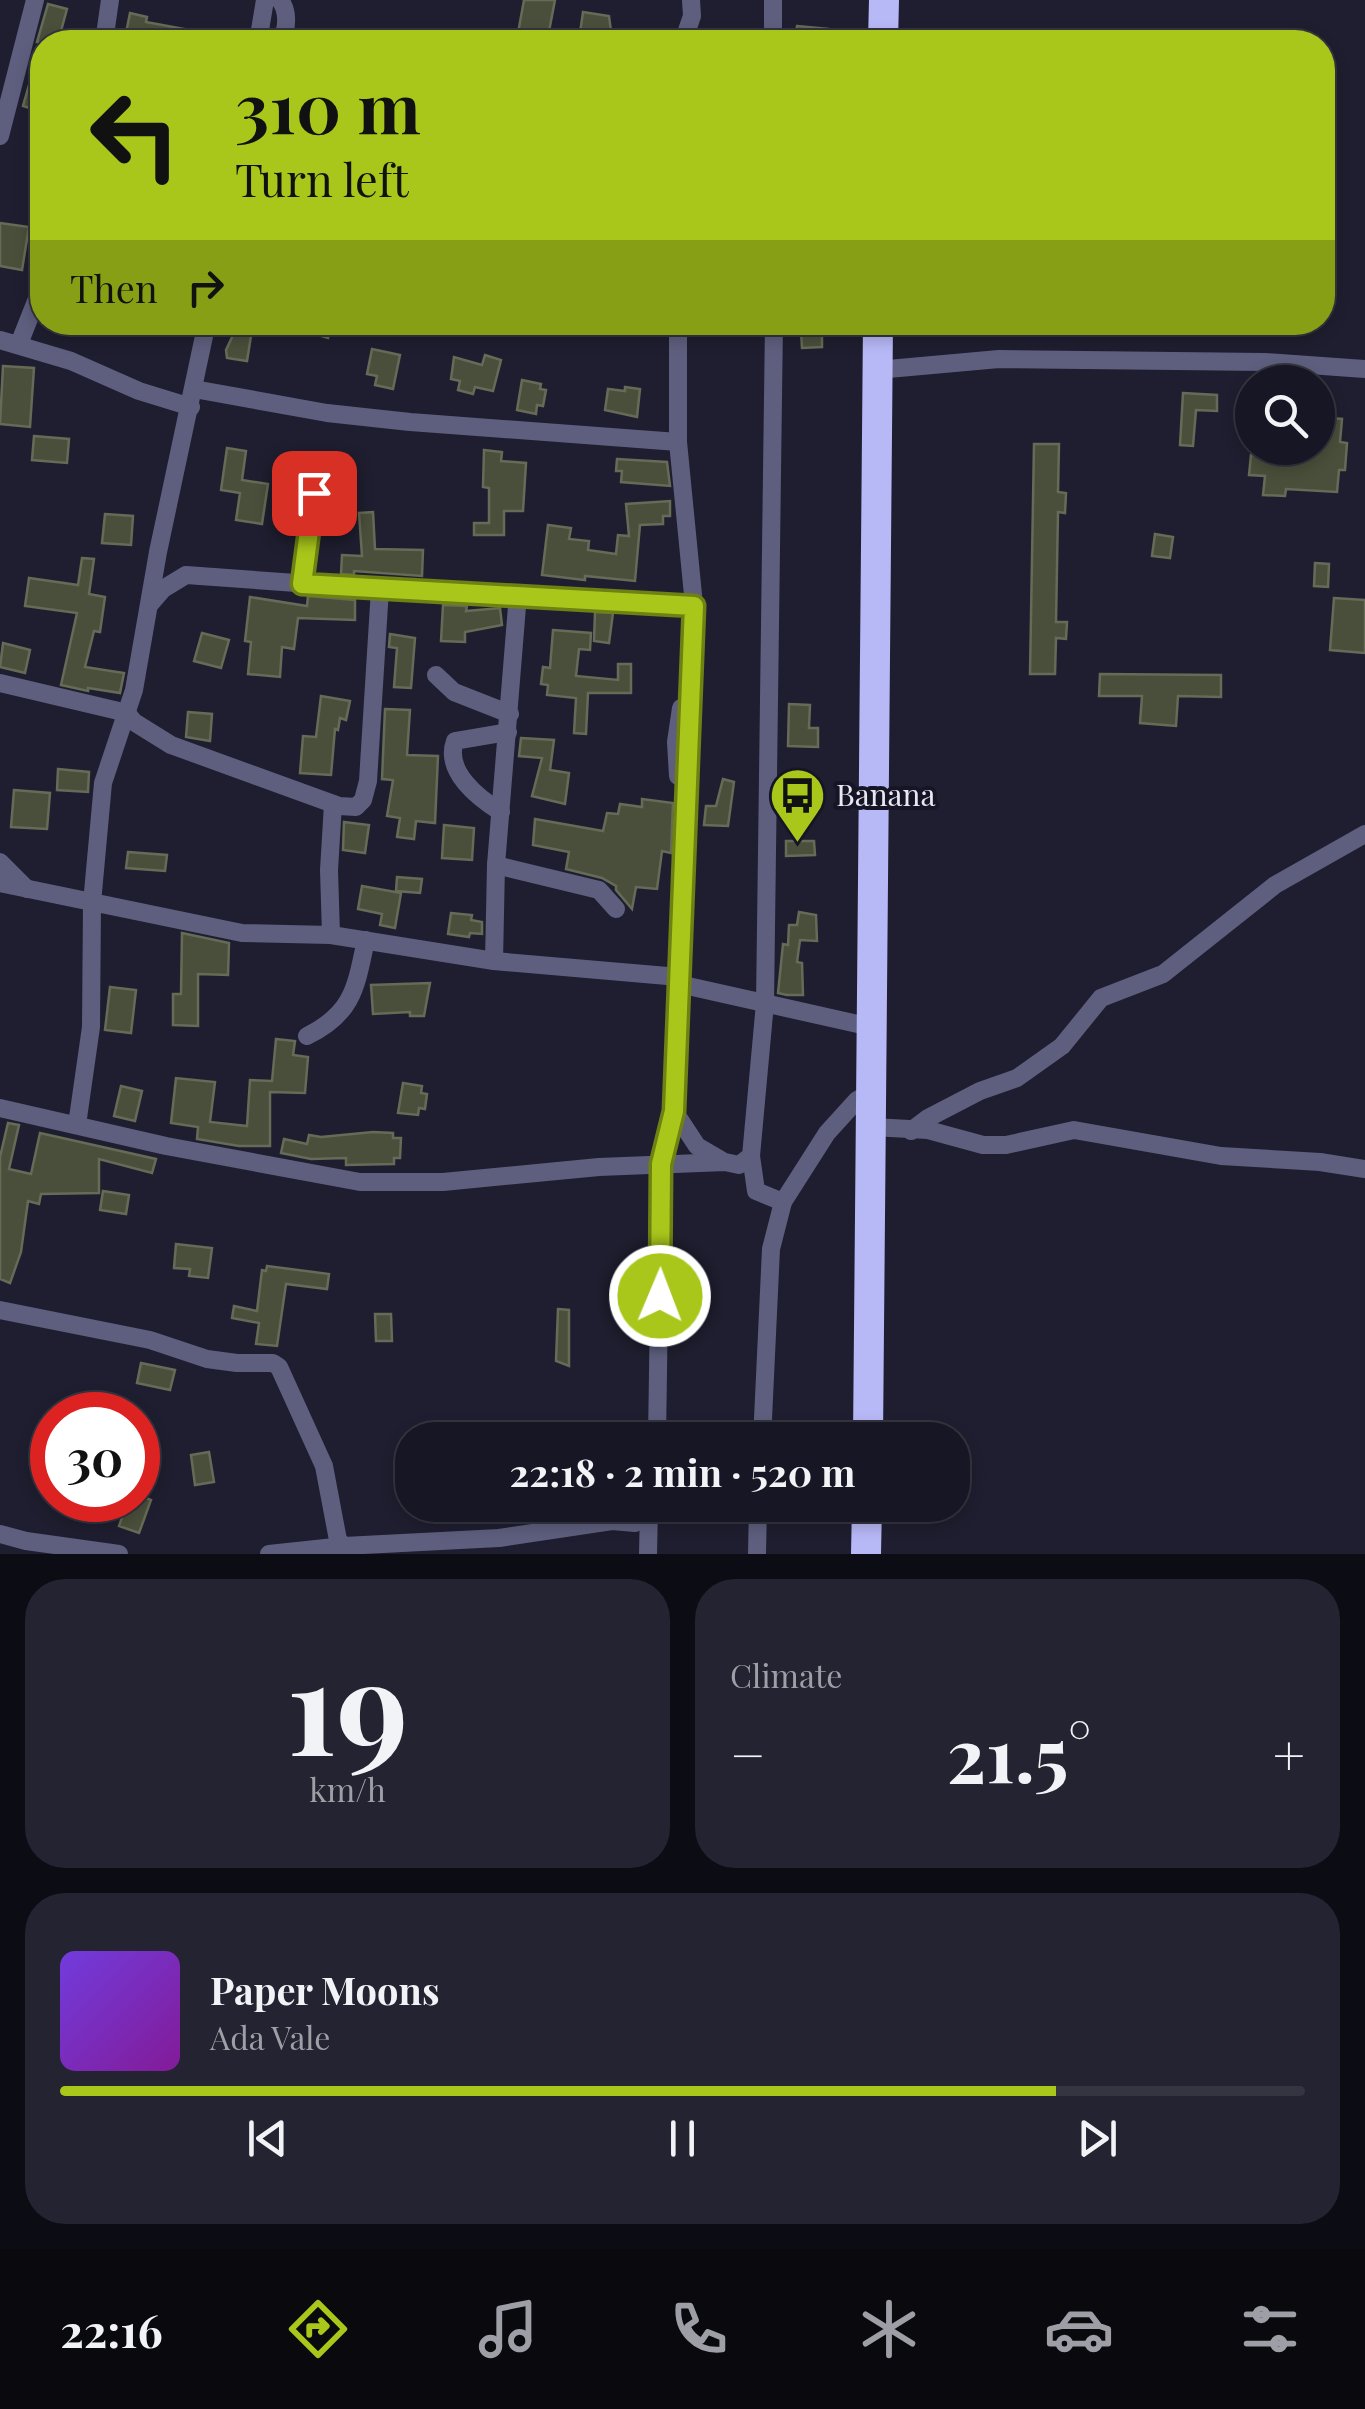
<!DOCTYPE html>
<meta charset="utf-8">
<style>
body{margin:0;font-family:"Playfair Display",serif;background:#232331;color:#f1f3f6;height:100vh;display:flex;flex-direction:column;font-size:38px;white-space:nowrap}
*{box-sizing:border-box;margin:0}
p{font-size:32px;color:#9e9fa6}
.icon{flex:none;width:55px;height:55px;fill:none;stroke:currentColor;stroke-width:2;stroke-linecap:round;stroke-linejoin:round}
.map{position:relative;height:1554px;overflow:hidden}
.panel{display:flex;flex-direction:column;gap:25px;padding:25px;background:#0c0c14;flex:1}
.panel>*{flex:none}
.top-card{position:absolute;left:30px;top:30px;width:1305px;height:305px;border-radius:40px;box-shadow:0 5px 15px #0003,0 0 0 2px #353541;background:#a9c71b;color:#111;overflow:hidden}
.controls{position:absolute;left:1235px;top:365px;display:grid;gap:20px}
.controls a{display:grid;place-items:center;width:100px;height:100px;border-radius:50%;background:#161624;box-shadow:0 5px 15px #0003,0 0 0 2px #353541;font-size:50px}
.speed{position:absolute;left:30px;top:1392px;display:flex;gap:20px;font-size:50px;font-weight:700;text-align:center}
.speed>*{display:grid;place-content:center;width:130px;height:130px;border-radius:50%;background:#161624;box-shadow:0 5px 15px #0003,0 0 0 2px #353541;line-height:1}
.speed .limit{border:15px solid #d22;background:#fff;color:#111}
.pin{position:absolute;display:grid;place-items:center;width:85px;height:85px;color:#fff;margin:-42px;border-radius:20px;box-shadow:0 5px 15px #0006}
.me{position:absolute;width:110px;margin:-55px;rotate:1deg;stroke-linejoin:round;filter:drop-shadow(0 0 8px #0008)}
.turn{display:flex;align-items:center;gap:35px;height:210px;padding:0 40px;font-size:45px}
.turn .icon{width:130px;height:130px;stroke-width:2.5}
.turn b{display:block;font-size:70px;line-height:85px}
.then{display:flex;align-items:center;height:95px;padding:0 40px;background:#0003;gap:20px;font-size:38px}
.big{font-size:75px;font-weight:700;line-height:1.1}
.panel .tile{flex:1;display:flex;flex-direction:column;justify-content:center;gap:15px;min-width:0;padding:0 35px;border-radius:40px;background:#232331}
.panel .dial{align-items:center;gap:0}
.dial b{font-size:130px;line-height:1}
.song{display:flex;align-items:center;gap:30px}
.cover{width:120px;height:120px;border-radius:15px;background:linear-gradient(135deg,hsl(260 70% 55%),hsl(290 70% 35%))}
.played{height:10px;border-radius:5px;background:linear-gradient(90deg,#a9c71b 80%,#353541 80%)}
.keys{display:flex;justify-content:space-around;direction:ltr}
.heat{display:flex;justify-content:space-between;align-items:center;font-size:55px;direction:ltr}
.panel .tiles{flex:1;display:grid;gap:25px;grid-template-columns:1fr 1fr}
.tile:last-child{grid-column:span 2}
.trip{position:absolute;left:395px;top:1422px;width:575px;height:100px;border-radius:40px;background:#161624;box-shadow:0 5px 15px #0003,0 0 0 2px #353541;font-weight:700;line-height:100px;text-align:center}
.tab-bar{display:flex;height:160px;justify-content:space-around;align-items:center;background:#09090e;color:#9e9fa6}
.tab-bar .icon{width:70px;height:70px}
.tab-bar .selected{color:#a9c71b}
.tab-bar b{font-size:45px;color:#f1f3f6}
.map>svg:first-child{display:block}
.building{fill:#4a4f3b;stroke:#656b56;stroke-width:2.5}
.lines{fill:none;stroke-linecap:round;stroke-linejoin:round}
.street{stroke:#5e5f7e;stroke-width:18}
.highway{stroke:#b7b8f6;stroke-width:30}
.route-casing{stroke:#6e8112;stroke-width:25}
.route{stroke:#a9c71b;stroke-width:18}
.labels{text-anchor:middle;stroke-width:8;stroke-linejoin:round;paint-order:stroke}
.poi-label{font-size:30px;fill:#e7e8f4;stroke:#151526;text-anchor:start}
</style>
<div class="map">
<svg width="1365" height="1554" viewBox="0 0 1365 1554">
<rect width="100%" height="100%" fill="#1e1e30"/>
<g class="building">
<polygon points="524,0 555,0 547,42 521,41 522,34 518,33"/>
<polygon points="48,4 67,9 58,42 37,42"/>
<polygon points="583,12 609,16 611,31 640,35 639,42 583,42 579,40"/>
<polygon points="130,13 147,17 146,22 184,29 181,42 147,42 125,38"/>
<polygon points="797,26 828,29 827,42 795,42"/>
<polygon points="39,50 42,51 42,112 23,106"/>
<polygon points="0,223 29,227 22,270 0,266"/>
<polygon points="287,322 332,322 328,338 286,326"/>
<polygon points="822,329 822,347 802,348 801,330"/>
<polygon points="234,333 251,336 247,361 227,358 226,350"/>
<polygon points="372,349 400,355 393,389 375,385 377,376 367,374"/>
<polygon points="485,355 501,360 493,391 475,387 473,394 458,390 460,381 451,379 454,357 482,365"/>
<polygon points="3,366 34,368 30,427 0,424"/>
<polygon points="522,380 541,384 540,389 546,390 543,406 537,405 536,414 517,410"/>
<polygon points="625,387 640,389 637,417 605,410 608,389 625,391"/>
<polygon points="1183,393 1217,395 1217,411 1196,410 1193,446 1180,445"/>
<polygon points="1318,417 1342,419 1340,442 1347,443 1345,470 1339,470 1337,492 1286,489 1285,496 1263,495 1265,476 1249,475 1251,455 1266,457 1266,448 1318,448"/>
<polygon points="34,436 69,439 67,463 32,460"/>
<polygon points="1034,444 1059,444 1058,492 1066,493 1065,513 1058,512 1056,622 1067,622 1066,639 1056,638 1055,674 1030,674"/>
<polygon points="227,448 246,451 242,480 268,484 262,524 236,520 240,493 221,490"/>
<polygon points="484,450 502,452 501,461 526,463 523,511 504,511 504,535 474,535 474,523 489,523 489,488 483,487"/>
<polygon points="617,459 667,462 670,486 621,482 622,471 616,471"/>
<polygon points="670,501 670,516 663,516 663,524 640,525 635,581 585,576 585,580 542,575 548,525 571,528 569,539 589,541 588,550 616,554 618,535 629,536 626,504"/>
<polygon points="373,512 375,549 423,550 422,576 354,571 354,575 341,574 342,555 362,556 359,513"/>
<polygon points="105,514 133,516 131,545 102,543"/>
<polygon points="1155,534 1173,537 1170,558 1152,556"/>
<polygon points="82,558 94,559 89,594 105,597 100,632 94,631 85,667 124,673 120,693 88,688 88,691 61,685 77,613 25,606 29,578 78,585"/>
<polygon points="1315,563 1329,564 1328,587 1314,586"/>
<polygon points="308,596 355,600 355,620 298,618 294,649 282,647 280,677 248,674 251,642 245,641 250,597 307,606"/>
<polygon points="1334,598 1365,600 1365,653 1330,650"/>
<polygon points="443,605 467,606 466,611 500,608 502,625 465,632 465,642 441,641"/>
<polygon points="595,612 613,613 609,643 594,641"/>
<polygon points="553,630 591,633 590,650 579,649 576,676 618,680 618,664 631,664 631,693 588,693 586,734 574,733 576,698 547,695 548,685 541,684 543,667 550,668"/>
<polygon points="202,633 229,640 221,668 194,661"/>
<polygon points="390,634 415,638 411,688 394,687 397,648 389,647"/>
<polygon points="3,643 30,650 25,673 0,667"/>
<polygon points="1100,674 1221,675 1221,697 1178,696 1176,726 1140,723 1142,696 1099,696"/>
<polygon points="321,696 350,701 346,720 340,718 338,730 335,729 331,775 300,773 303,736 316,737"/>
<polygon points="789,704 810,705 809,728 818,728 818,747 788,746"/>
<polygon points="385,709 410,710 407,755 438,756 435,823 416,821 414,839 397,837 400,818 387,816 393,780 382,779"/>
<polygon points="188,712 212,714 210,741 186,737"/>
<polygon points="521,738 554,740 550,770 569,773 565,804 532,796 542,758 519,756"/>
<polygon points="58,769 89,772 88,792 57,790"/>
<polygon points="723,779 734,782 728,826 704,825 706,806 716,806"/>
<polygon points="786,788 815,791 813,808 784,805"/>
<polygon points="14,790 50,793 47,829 11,827"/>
<polygon points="642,799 673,803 671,853 662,851 657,889 636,887 632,909 616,890 616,886 602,878 566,869 569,852 533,845 535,819 603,831 607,813 618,814 620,804 642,807"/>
<polygon points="344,822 369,825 365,853 343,850"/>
<polygon points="444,825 474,828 472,860 442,858"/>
<polygon points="786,841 814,841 815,855 786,856"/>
<polygon points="128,852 167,855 165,871 126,868"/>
<polygon points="397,877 422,879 420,893 396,891"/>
<polygon points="362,886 401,893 395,928 380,925 382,914 358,909"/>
<polygon points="799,912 816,915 817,941 800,940 797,962 802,963 803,995 787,995 778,993 783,944 788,945 789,925 797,925"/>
<polygon points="451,913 472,915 471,920 482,922 482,934 470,933 469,937 448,934"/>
<polygon points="182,933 229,943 228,975 198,974 198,1026 173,1025 173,994 181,994"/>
<polygon points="430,983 424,1016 410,1016 410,1012 373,1014 371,985"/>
<polygon points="110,987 136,990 131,1033 105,1030"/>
<polygon points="276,1039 295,1041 293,1055 308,1057 305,1093 270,1092 270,1146 239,1146 197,1139 198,1127 171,1123 176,1078 215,1082 210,1122 247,1126 250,1080 272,1081"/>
<polygon points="403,1083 422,1086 421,1093 427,1094 425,1109 419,1108 418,1115 398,1113"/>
<polygon points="121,1086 142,1091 135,1121 114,1116"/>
<polygon points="8,1123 19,1125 9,1169 31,1174 40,1133 156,1159 152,1173 99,1159 99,1193 41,1194 39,1204 28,1201 21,1252 10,1283 0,1279 0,1157"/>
<polygon points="373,1132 393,1133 393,1138 401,1138 400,1158 394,1158 394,1164 346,1165 346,1158 311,1159 281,1153 284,1139 307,1144 309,1135 321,1137"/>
<polygon points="103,1191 129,1195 126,1214 100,1210"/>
<polygon points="176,1244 212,1248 208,1278 189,1276 190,1269 174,1268"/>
<polygon points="267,1266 329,1274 327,1289 286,1284 277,1346 256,1344 259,1323 232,1318 234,1306 257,1311 262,1270 266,1271"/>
<polygon points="558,1309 569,1310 569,1366 556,1361"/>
<polygon points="375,1314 391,1314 392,1341 376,1341"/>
<polygon points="141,1363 175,1370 170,1390 137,1383"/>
<polygon points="209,1452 214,1482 195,1485 191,1455"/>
<polygon points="138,1495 151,1500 139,1533 119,1526 128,1500 138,1500"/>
</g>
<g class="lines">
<g class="street">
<path d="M 280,0 C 289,12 287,29 281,42"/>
<polyline points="773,0 773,42"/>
<polyline points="104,42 110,0"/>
<polyline points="258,42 265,0"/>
<polyline points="683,42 692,16 691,0"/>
<polyline points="0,136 35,0"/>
<polyline points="774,322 765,1003 751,1156 756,1191 783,1202"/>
<polyline points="0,340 71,361 139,391 191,407"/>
<polyline points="19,344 42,286"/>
<polyline points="877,370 999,359 1265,362 1365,369"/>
<polyline points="194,389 327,413 410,422 678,442"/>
<polyline points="302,584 315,482"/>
<polyline points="150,604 163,589 186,575 380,589 694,605"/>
<polyline points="436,675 454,692 510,714"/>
<polyline points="0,683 127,713 134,722 171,745 339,806 356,807 363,800 368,781 380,589"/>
<polyline points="678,776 676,742 681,708"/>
<path d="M 501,812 C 478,798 444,771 455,741 L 508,732"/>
<polyline points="0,862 27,889"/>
<polyline points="496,865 599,890 616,909"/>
<polyline points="0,883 242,933 331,935 494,961 679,977"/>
<polyline points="331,935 329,870 333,804"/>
<polyline points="494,961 496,865 518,594"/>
<polyline points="679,984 871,1027"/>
<path d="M 307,1036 C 354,1013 356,986 366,940"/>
<polyline points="0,1108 166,1146 360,1182 443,1182 599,1167 725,1162 739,1165 751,1156"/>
<polyline points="674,1111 697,1146 721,1160"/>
<polyline points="77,1125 91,1027 92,903 103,783 134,690 158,552 207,322"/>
<polyline points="872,1127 928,1130 983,1145 1006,1145 1074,1130 1221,1156 1320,1162 1365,1169"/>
<polyline points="911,1131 928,1118 980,1091 1017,1078 1062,1046 1101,998 1163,974 1275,885 1365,834"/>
<polyline points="0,1310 150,1340 207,1359 237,1363 273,1363 279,1367 324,1466 338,1540 344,1546"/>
<polyline points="657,1440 661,1165 674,1111 694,605 678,442 678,322"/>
<polyline points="762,1440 771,1249 783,1202 827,1133 857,1100 873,1091"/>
<polyline points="0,1534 26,1541 119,1554"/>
<polyline points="269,1554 344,1546 499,1538 612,1521 635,1523 649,1516"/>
<polyline points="648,1554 649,1510"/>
<polyline points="757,1554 758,1505"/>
</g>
<g class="highway">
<polyline points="883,42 884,0"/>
<polyline points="868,1440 878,322"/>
<polyline points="866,1554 867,1505"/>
</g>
</g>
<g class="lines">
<defs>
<polyline id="route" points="314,493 302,584 694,606 674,1111 661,1164 660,1296"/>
</defs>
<use href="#route" class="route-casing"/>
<use href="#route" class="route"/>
</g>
<defs>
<symbol id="bus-pin" viewBox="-11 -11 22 30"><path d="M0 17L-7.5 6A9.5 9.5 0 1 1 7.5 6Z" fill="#a9c71b" stroke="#151526"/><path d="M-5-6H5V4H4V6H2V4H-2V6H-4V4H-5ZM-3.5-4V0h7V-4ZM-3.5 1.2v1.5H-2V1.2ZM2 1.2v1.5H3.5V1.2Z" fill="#111"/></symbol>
</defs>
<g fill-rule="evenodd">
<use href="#bus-pin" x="766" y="764" width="63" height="86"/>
</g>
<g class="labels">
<g class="poi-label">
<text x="836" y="806">Banana</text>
</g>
</g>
</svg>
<div class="controls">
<a><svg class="icon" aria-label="search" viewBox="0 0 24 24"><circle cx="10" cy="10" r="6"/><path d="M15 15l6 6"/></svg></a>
</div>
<div class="speed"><div class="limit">30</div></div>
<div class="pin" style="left:314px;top:493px;background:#d93025"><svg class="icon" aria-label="arrive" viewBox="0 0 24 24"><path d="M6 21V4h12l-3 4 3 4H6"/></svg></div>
<svg class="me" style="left:660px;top:1296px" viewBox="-20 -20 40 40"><circle r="17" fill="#a9c71b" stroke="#fff" stroke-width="3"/><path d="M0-11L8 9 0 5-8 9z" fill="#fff"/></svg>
<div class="trip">22:18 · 2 min · 520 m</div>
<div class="top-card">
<div class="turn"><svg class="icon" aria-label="left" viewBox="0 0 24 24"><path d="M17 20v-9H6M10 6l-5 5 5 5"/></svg><div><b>310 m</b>Turn left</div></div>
<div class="then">Then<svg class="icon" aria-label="right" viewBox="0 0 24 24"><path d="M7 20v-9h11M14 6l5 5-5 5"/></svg></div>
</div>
</div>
<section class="panel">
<div class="tiles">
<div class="tile dial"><b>19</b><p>km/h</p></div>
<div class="tile"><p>Climate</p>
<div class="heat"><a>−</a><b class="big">21.5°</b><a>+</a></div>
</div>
<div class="tile">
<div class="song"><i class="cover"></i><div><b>Paper Moons</b><p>Ada Vale</p></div></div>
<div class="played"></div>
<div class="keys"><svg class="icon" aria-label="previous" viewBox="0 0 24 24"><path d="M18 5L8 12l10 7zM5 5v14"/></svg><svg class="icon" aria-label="pause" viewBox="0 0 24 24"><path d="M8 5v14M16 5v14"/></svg><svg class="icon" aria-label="next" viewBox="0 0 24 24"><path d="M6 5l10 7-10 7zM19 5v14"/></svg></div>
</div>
</div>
</section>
<nav class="tab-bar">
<b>22:16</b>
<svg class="icon selected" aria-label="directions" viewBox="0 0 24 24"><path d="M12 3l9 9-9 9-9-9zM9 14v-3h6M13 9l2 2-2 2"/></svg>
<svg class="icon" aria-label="music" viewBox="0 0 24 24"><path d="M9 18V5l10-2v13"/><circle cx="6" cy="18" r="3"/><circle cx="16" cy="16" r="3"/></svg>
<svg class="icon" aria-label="phone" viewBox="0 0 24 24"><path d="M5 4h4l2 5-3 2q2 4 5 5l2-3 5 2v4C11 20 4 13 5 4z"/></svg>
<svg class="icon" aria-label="climate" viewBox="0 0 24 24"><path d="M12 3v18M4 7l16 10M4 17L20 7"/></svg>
<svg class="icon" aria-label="car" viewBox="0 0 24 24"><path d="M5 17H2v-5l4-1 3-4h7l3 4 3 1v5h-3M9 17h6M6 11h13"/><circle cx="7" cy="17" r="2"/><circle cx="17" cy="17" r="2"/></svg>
<svg class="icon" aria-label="filters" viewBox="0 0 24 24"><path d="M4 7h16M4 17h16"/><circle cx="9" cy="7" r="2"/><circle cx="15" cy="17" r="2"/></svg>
</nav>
